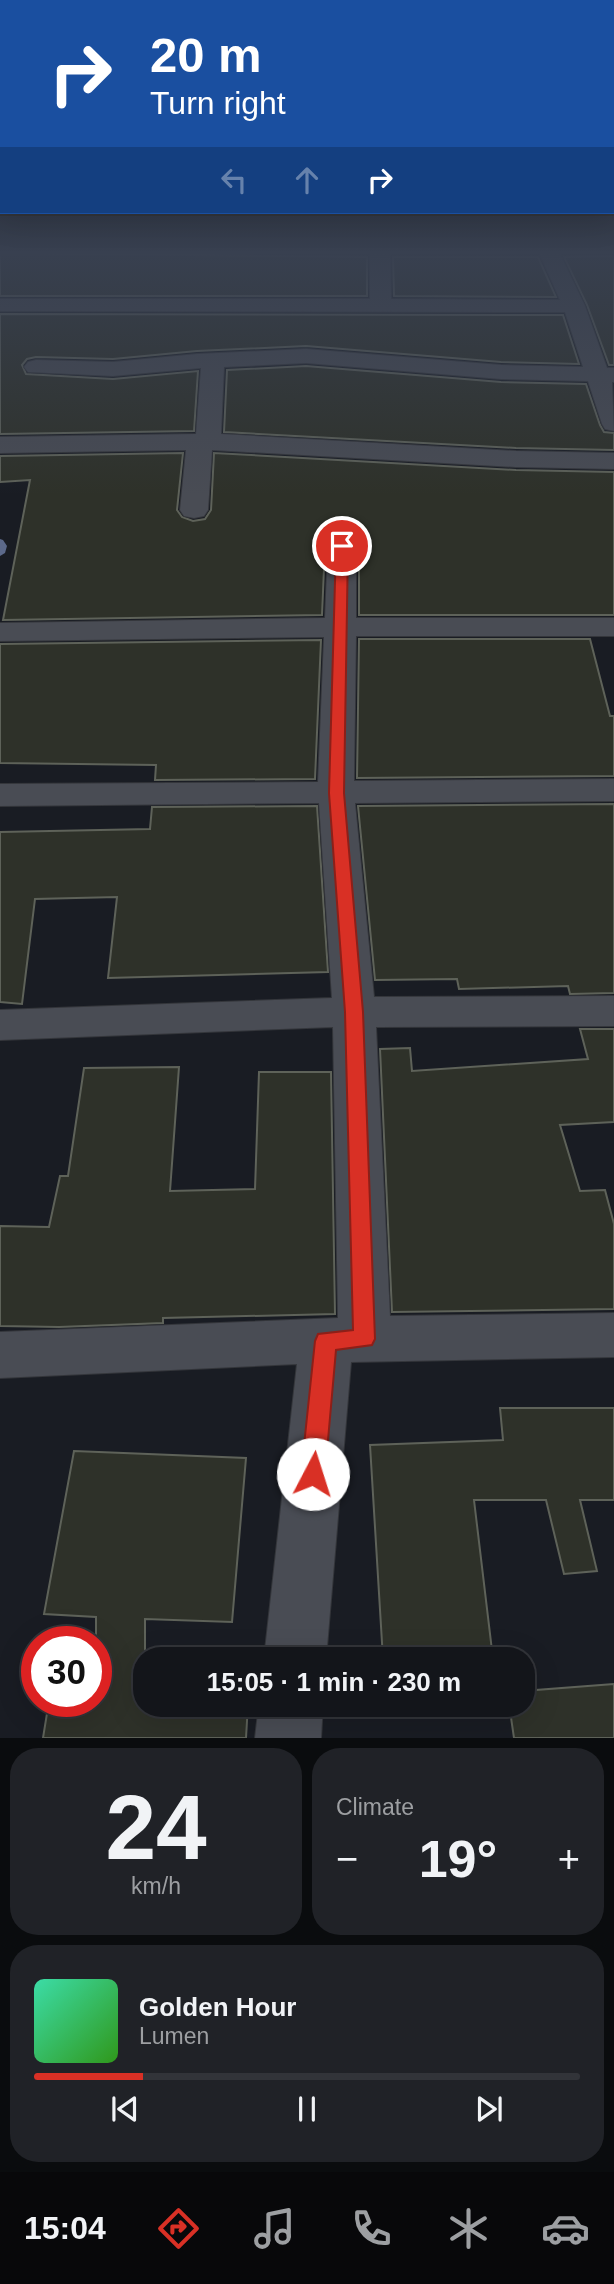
<!DOCTYPE html>
<meta charset="utf-8">
<style>
body{margin:0;font-family:Helvetica,sans-serif;background:#202227;color:#f1f3f6;height:100vh;display:flex;flex-direction:column;font-size:26px;white-space:nowrap}
*{box-sizing:border-box;margin:0}
p{font-size:23px;color:#9d9fa2}
.icon{flex:none;width:38px;height:38px;fill:none;stroke:currentColor;stroke-width:2;stroke-linecap:round;stroke-linejoin:round}
.map{position:relative;height:1738px;overflow:hidden}
.drawer{display:flex;flex-direction:column;gap:10px;padding:10px;background:#0a0c0e;flex:1}
.drawer>*{flex:none}
.banner{position:absolute;left:0px;top:0px;width:614px;height:214px;box-shadow:0 7px 28px #0002,0 0 0 2px #323439;background:#1a4fa0;color:#fff;overflow:hidden}
.speed{position:absolute;left:21px;top:1626px;display:flex;gap:14px;font-size:35px;font-weight:700;text-align:center}
.speed>*{display:grid;place-content:center;width:91px;height:91px;border-radius:50%;background:#13151a;box-shadow:0 7px 28px #0002,0 0 0 2px #323439;line-height:1}
.speed .limit{border:10px solid #d22;background:#fff;color:#111}
.pin{position:absolute;display:grid;place-items:center;width:60px;height:60px;color:#fff;margin:-30px;border:4px solid #fff;border-radius:50%;box-shadow:0 2px 7px #0007}
.me{position:absolute;width:77px;margin:-38px;rotate:5deg;stroke-linejoin:round;filter:drop-shadow(0 0 5px #0008)}
.turn{display:flex;align-items:center;gap:24px;height:147px;padding:0 35px;font-size:32px}
.turn .icon{width:91px;height:91px;stroke-width:2.5}
.turn b{display:block;font-size:49px;line-height:60px}
.lanes{display:flex;align-items:center;height:66px;padding:0 35px;background:#0003;justify-content:center;gap:35px;direction:ltr}
.lanes .off{opacity:.35}
.big{font-size:52px;font-weight:700;line-height:1.1}
.drawer .tile{flex:1;display:flex;flex-direction:column;justify-content:center;gap:10px;min-width:0;padding:0 24px;border-radius:28px;background:#202227}
.drawer .dial{align-items:center;gap:0}
.dial b{font-size:91px;line-height:1}
.song{display:flex;align-items:center;gap:21px}
.cover{width:84px;height:84px;border-radius:10px;background:linear-gradient(135deg,hsl(160 70% 55%),hsl(110 70% 35%))}
.played{height:7px;border-radius:4px;background:linear-gradient(90deg,#d93025 20%,#323439 20%)}
.keys{display:flex;justify-content:space-around;direction:ltr}
.heat{display:flex;justify-content:space-between;align-items:center;font-size:38px;direction:ltr}
.drawer .tiles{flex:1;display:grid;gap:10px;grid-template-columns:1fr 1fr}
.tile:last-child{grid-column:span 2}
.trip{position:absolute;left:133px;top:1647px;width:402px;height:70px;border-radius:28px;background:#13151a;box-shadow:0 7px 28px #0002,0 0 0 2px #323439;font-weight:700;line-height:70px;text-align:center}
.menu{display:flex;height:112px;justify-content:space-around;align-items:center;background:#08080a;color:#9d9fa2}
.menu .icon{width:49px;height:49px}
.menu .selected{color:#d93025}
.menu b{font-size:32px;color:#f1f3f6}
.map>svg:first-child{display:block}
.lines{fill:none;stroke-linecap:round;stroke-linejoin:round}
.stream{fill:#5c698a;fill-rule:evenodd}
.building{fill:#2e3129;stroke:#5e6259;stroke-width:2}
.minor-casing{stroke:#34363b;stroke-width:2}
.minor{fill:#494c54;fill-rule:evenodd}
.route{fill:#d93025;stroke:#8d1f18;stroke-width:2}
</style>
<div class="map">
<svg width="614" height="1738" viewBox="0 0 614 1738">
<rect width="100%" height="100%" fill="#191c23"/>
<g class="lines">
<polygon class="stream" points="0,539 3,540 7,546 5,553 0,556"/>
</g>
<g class="building">
<polygon points="0,253 367,257 367,296 0,296"/>
<polygon points="614,256 614,365 609,365 587,305 564,257"/>
<polygon points="393,257 538,257 556,297 394,296"/>
<polygon points="0,314 563,315 579,364 501,362 306,346 197,351 113,359 36,357 27,359 22,365 26,374 113,379 198,371 194,431 0,434"/>
<polygon points="306,366 501,382 586,384 600,425 604,432 614,433 614,450 516,448 224,432 227,370"/>
<polygon points="183,453 177,510 182,517 193,521 205,519 211,510 214,453 516,470 614,472 614,615 359,615 359,546 353,537 341,534 331,537 325,546 322,615 3,620 30,480 0,482 0,456"/>
<polygon points="359,639 590,639 610,716 614,716 614,776 357,778"/>
<polygon points="321,640 315,779 155,780 156,765 0,763 0,644"/>
<polygon points="614,804 614,993 570,994 568,986 459,989 457,979 375,980 358,806"/>
<polygon points="317,806 328,972 108,978 117,897 35,899 22,1004 0,1002 0,832 150,829 152,807"/>
<polygon points="580,1029 614,1029 614,1122 560,1125 580,1191 605,1190 614,1224 614,1309 392,1312 380,1049 410,1048 412,1071 588,1059"/>
<polygon points="179,1067 170,1191 255,1189 259,1072 331,1072 335,1314 163,1318 163,1323 59,1327 0,1326 0,1226 49,1227 60,1176 68,1176 84,1068"/>
<polygon points="500,1408 614,1408 614,1500 580,1500 597,1571 564,1574 546,1500 474,1500 493,1659 383,1659 370,1445 503,1440"/>
<polygon points="74,1451 246,1458 232,1622 145,1619 145,1704 248,1704 246,1738 43,1738 49,1701 96,1701 96,1617 44,1614"/>
<polygon points="614,1684 614,1738 514,1738 509,1704 523,1704 523,1691"/>
</g>
<g class="lines">
<defs>
<g id="minor">
<polygon points="370,252 390,252 391,299 560,300 539,252 559,252 585,306 607,368 614,368 614,382 612,382 614,431 605,429 602,424 588,381 501,379 306,363 224,367 221,434 516,451 614,453 614,469 516,467 212,450 208,510 204,516 194,518 184,516 180,510 186,450 0,453 0,437 196,434 201,368 113,376 28,372 24,367 28,362 36,360 113,362 197,354 306,349 501,365 583,367 565,312 0,311 0,299 370,299"/>
<polygon points="342,537 352,540 356,546 356,618 614,618 614,636 356,636 354,781 614,779 614,801 355,803 374,997 614,996 614,1026 376,1027 390,1316 614,1313 614,1357 351,1362 326,1659 264,1659 297,1364 0,1378 0,1332 338,1318 333,1027 0,1040 0,1010 332,998 319,803 0,806 0,784 318,782 324,637 0,641 0,623 325,618 328,546 332,540"/>
<polygon points="259,1704 323,1704 321,1738 255,1738"/>
</g>
</defs>
<use href="#minor" class="minor-casing"/>
<use href="#minor" class="minor"/>
</g>
<linearGradient id="sky" x2="0" y2="1"><stop stop-color="#0e0f13"/><stop offset="0.51" stop-color="#384050"/><stop offset="1" stop-color="#384050" stop-opacity="0"/></linearGradient>
<rect width="614" height="495" fill="url(#sky)"/>
<polygon class="route" points="342,543 348,546 344,793 363,1012 375,1339 372,1345 336,1350 325,1474 321,1481 313,1484 305,1481 301,1474 315,1341 318,1334 353,1330 345,1012 329,793 336,546"/>
</svg>
<div class="speed"><div class="limit">30</div></div>
<div class="pin" style="left:342px;top:546px;background:#d93025"><svg class="icon" aria-label="arrive" viewBox="0 0 24 24"><path d="M6 21V4h12l-3 4 3 4H6"/></svg></div>
<svg class="me" style="left:313px;top:1474px" viewBox="-20 -20 40 40"><circle r="19" fill="#fff"/><path d="M0-13L10 11 0 6-10 11z" fill="#d93025"/></svg>
<div class="trip">15:05 · 1 min · 230 m</div>
<div class="banner">
<div class="turn"><svg class="icon" aria-label="right" viewBox="0 0 24 24"><path d="M7 20v-9h11M14 6l5 5-5 5"/></svg><div><b>20 m</b>Turn right</div></div>
<div class="lanes"><svg class="icon off" aria-label="left" viewBox="0 0 24 24"><path d="M17 20v-9H6M10 6l-5 5 5 5"/></svg><svg class="icon off" aria-label="ahead" viewBox="0 0 24 24"><path d="M12 20V5M6 11l6-6 6 6"/></svg><svg class="icon" aria-label="right" viewBox="0 0 24 24"><path d="M7 20v-9h11M14 6l5 5-5 5"/></svg></div>
</div>
</div>
<section class="drawer">
<div class="tiles">
<div class="tile dial"><b>24</b><p>km/h</p></div>
<div class="tile"><p>Climate</p>
<div class="heat"><a>−</a><b class="big">19°</b><a>+</a></div>
</div>
<div class="tile">
<div class="song"><i class="cover"></i><div><b>Golden Hour</b><p>Lumen</p></div></div>
<div class="played"></div>
<div class="keys"><svg class="icon" aria-label="previous" viewBox="0 0 24 24"><path d="M18 5L8 12l10 7zM5 5v14"/></svg><svg class="icon" aria-label="pause" viewBox="0 0 24 24"><path d="M8 5v14M16 5v14"/></svg><svg class="icon" aria-label="next" viewBox="0 0 24 24"><path d="M6 5l10 7-10 7zM19 5v14"/></svg></div>
</div>
</div>
</section>
<nav class="menu">
<b>15:04</b>
<svg class="icon selected" aria-label="directions" viewBox="0 0 24 24"><path d="M12 3l9 9-9 9-9-9zM9 14v-3h6M13 9l2 2-2 2"/></svg>
<svg class="icon" aria-label="music" viewBox="0 0 24 24"><path d="M9 18V5l10-2v13"/><circle cx="6" cy="18" r="3"/><circle cx="16" cy="16" r="3"/></svg>
<svg class="icon" aria-label="phone" viewBox="0 0 24 24"><path d="M5 4h4l2 5-3 2q2 4 5 5l2-3 5 2v4C11 20 4 13 5 4z"/></svg>
<svg class="icon" aria-label="climate" viewBox="0 0 24 24"><path d="M12 3v18M4 7l16 10M4 17L20 7"/></svg>
<svg class="icon" aria-label="car" viewBox="0 0 24 24"><path d="M5 17H2v-5l4-1 3-4h7l3 4 3 1v5h-3M9 17h6M6 11h13"/><circle cx="7" cy="17" r="2"/><circle cx="17" cy="17" r="2"/></svg>
</nav>
